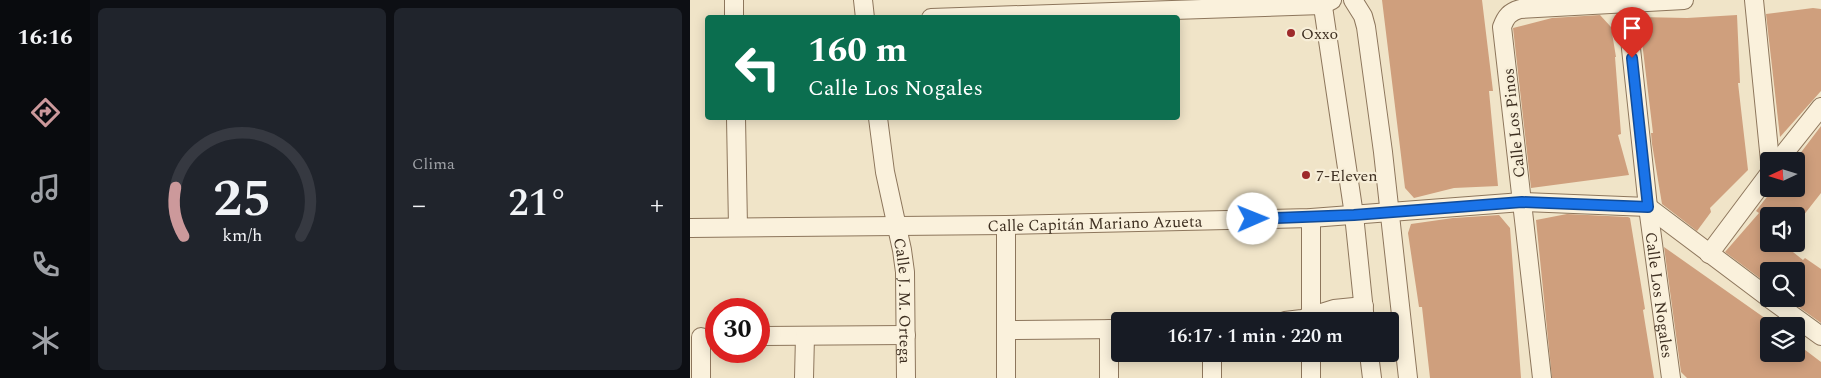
<!DOCTYPE html>
<html lang="es">
<meta charset="utf-8">
<style>
body{margin:0;font-family:Spectral,serif;background:#20242c;color:#f1f3f6;height:100vh;display:flex;flex-direction:column;font-size:19px;white-space:nowrap}
*{box-sizing:border-box;margin:0}
p{font-size:16px;color:#9ea1a6}
.icon{flex:none;width:28px;height:28px;fill:none;stroke:currentColor;stroke-width:2;stroke-linecap:round;stroke-linejoin:round}
.map{position:relative;flex:1;overflow:hidden}
.sheet{display:flex;flex-direction:column;gap:8px;padding:8px;background:#0d0f14;width:600px}
.sheet>*{flex:none}
.top-card{position:absolute;left:15px;top:15px;width:475px;height:105px;border-radius:5px;box-shadow:0 2px 12px #0003;background:#0b6e4f;color:#fff;overflow:hidden}
.needle{width:32px;rotate:266deg}
.buttons{position:absolute;left:1070px;top:152px;display:grid;gap:10px}
.buttons a{display:grid;place-items:center;width:45px;height:45px;border-radius:5px;background:#171b24;box-shadow:0 2px 12px #0003;font-size:25px}
.speed{position:absolute;left:15px;top:298px;display:flex;gap:10px;font-size:25px;font-weight:700;text-align:center}
.speed>*{display:grid;place-content:center;width:65px;height:65px;border-radius:50%;background:#171b24;box-shadow:0 2px 12px #0003;line-height:1}
.speed .limit{border:8px solid #d22;background:#fff;color:#111}
.pin{position:absolute;display:grid;place-items:center;width:42px;height:42px;color:#fff;margin:-51px -21px;border-radius:50% 50% 50% 0;rotate:-45deg;box-shadow:0 0 5px #0007}
.pin .icon{rotate:45deg}
.me{position:absolute;width:55px;margin:-28px;rotate:89deg;stroke-linejoin:round;filter:drop-shadow(0 0 4px #0008)}
.turn{display:flex;align-items:center;gap:18px;height:105px;padding:0 20px;font-size:22px}
.turn .icon{width:65px;height:65px;stroke-width:2.5}
.turn b{display:block;font-size:35px;line-height:42px}
.big{font-size:38px;font-weight:600;line-height:1.1}
.sheet .card{flex:1;display:flex;flex-direction:column;justify-content:center;gap:8px;min-width:0;padding:0 18px;border-radius:8px;background:#20242c}
.sheet .dial{align-items:center;gap:0}
.dial svg{height:130px;overflow:visible;fill:none;stroke:#363941;stroke-width:7;stroke-linecap:round;text-anchor:middle}
.dial text{fill:#f1f3f6;stroke:none}
.heat{display:flex;justify-content:space-between;align-items:center;font-size:28px;direction:ltr}
.sheet .tiles{flex:1;display:grid;gap:8px;grid-template-columns:repeat(2,1fr)}
.trip{position:absolute;left:421px;top:312px;width:288px;height:50px;border-radius:5px;background:#171b24;box-shadow:0 2px 12px #0003;font-weight:600;line-height:50px;text-align:center}
main{display:flex;flex:1;min-height:0}
.tab-bar{display:flex;flex-direction:column;width:90px;justify-content:space-around;align-items:center;background:#090b0e;color:#9ea1a6}
.tab-bar .icon{width:35px;height:35px}
.tab-bar .current{color:#cc999b}
.tab-bar b{font-size:22px;color:#f1f3f6}
.map>svg:first-child{display:block}
.building{fill:#cf9f7d}
.lines{fill:none;stroke-linecap:round;stroke-linejoin:round}
.minor-casing{stroke:#8d765c;stroke-width:20}
.minor{stroke:#faf1dc;stroke-width:18}
.route-casing{stroke:#114b97;stroke-width:12}
.route{stroke:#1a73e8;stroke-width:9}
.poi-dot{fill:#9e2a2b;stroke:#f7eed8;stroke-width:2}
.labels{text-anchor:middle;stroke-width:4.5;stroke-linejoin:round;paint-order:stroke}
.poi-label{font-size:16px;fill:#3d2e20;stroke:#f7eed8;text-anchor:start}
.street-label{font-size:16px;fill:#3d2e20;stroke:#f7eed8}
</style>
<main>
<nav class="tab-bar">
<b>16:16</b>
<svg class="icon current" aria-label="directions" viewBox="0 0 24 24"><path d="M12 3l9 9-9 9-9-9zM9 14v-3h6M13 9l2 2-2 2"/></svg>
<svg class="icon" aria-label="music" viewBox="0 0 24 24"><path d="M9 18V5l10-2v13"/><circle cx="6" cy="18" r="3"/><circle cx="16" cy="16" r="3"/></svg>
<svg class="icon" aria-label="phone" viewBox="0 0 24 24"><path d="M5 4h4l2 5-3 2q2 4 5 5l2-3 5 2v4C11 20 4 13 5 4z"/></svg>
<svg class="icon" aria-label="climate" viewBox="0 0 24 24"><path d="M12 3v18M4 7l16 10M4 17L20 7"/></svg>
</nav>
<section class="sheet">
<div class="tiles">
<div class="card dial"><svg viewBox="0 0 100 80">
<path d="M14 69A42 42 0 1 1 86 69"/>
<path d="M14 69A42 42 0 0 1 9 39" stroke="#cc999b"/>
<text x="50" y="56" font-size="32" font-weight="700">25</text>
<text x="50" y="72" font-size="11">km/h</text>
</svg></div>
<div class="card"><p>Clima</p>
<div class="heat"><a>−</a><b class="big">21°</b><a>+</a></div>
</div>
</div>
</section>
<div class="map">
<svg width="1131" height="378" viewBox="0 0 1131 378">
<rect width="100%" height="100%" fill="#f0e4c8"/>
<g class="building">
<polygon points="692,0 792,0 803,91 799,91 808,186 764,188 724,198 715,188"/>
<polygon points="1123,8 1131,9 1131,91 1090,137 1076,14"/>
<polygon points="910,15 921,27 926,57 925,57 931,134 928,135 939,175 841,188 823,28 862,18"/>
<polygon points="1047,15 1050,83 1048,83 1058,170 1020,208 1021,212 1007,231 972,204 962,144 961,133 963,133 949,17 997,18"/>
<polygon points="1131,126 1131,193 1113,216 1079,216 1079,244 1093,244 1113,260 1115,258 1131,269 1131,323 1106,305 1106,271 1079,271 1079,285 1035,252 1069,213 1066,211 1083,189 1106,189 1106,159"/>
<polygon points="877,214 938,217 940,218 955,309 953,310 964,378 862,378 846,220"/>
<polygon points="809,215 820,228 831,378 740,378 732,307 729,307 718,233 721,224 763,218"/>
<polygon points="974,247 1079,321 1079,354 1106,354 1106,343 1131,362 1131,378 997,378 991,372"/>
</g>
<g class="lines">
<defs>
<g id="minor">
<polyline points="44,0 44,18"/>
<polyline points="173,0 175,18"/>
<polyline points="632,0 664,215 675,321"/>
<polyline points="663,0 673,16 676,27 693,152 718,378"/>
<polyline points="1064,0 1080,161"/>
<path id="s1" d="M 936,2 L 958,207 L 981,378"/>
<polyline points="241,18 632,5 642,0"/>
<polyline points="46,118 48,227"/>
<path id="s2" d="M 188,118 L 195,172 L 212,250 L 215,272 L 216,378"/>
<polyline points="1088,161 1131,107"/>
<polyline points="621,218 621,321"/>
<polyline points="316,225 316,378"/>
<path id="s3" d="M 0,228 L 316,225 L 621,218 L 832,202 L 958,207 L 1079,298"/>
<polyline points="1019,254 1079,174"/>
<polyline points="1080,299 1131,336"/>
<polyline points="595,321 612,319 644,309 674,306"/>
<polyline points="419,329 419,378"/>
<polyline points="317,330 430,329"/>
<polyline points="69,336 216,335"/>
<polyline points="621,354 621,378"/>
<polyline points="679,354 682,378"/>
<polyline points="11,378 11,337"/>
<polyline points="114,378 115,336"/>
<polyline points="522,378 522,354"/>
<path d="M 852,378 L 812,27 C 816,16 820,12 830,9 L 994,0"/>
</g>
</defs>
<use href="#minor" class="minor-casing"/>
<use href="#minor" class="minor"/>
</g>
<g class="lines">
<defs>
<polyline id="route" points="563,219 664,215 832,202 958,207 942,58"/>
</defs>
<use href="#route" class="route-casing"/>
<use href="#route" class="route"/>
</g>
<g class="poi-dot">
<circle cx="601" cy="33" r="5"/>
<circle cx="616" cy="175" r="5"/>
</g>
<g class="labels">
<g class="poi-label">
<text x="611" y="39">Oxxo</text>
<text x="626" y="181">7-Eleven</text>
</g>
<g class="street-label">
<text transform="translate(823 123) rotate(-96)" y="6">Calle Los Pinos</text>
<text dy="6" stroke="none"><textPath href="#s3" startOffset="405">Calle Capitán Mariano Azueta</textPath></text>
<text dy="6" stroke="none"><textPath href="#s1" startOffset="295">Calle Los Nogales</textPath></text>
<text dy="6" stroke="none"><textPath href="#s2" startOffset="185">Calle J. M. Ortega</textPath></text>
</g>
</g>
</svg>
<div class="buttons">
<a><svg class="needle" viewBox="-14 -14 28 28"><path d="M0-13l5 13h-10z" fill="#e53935"/><path d="M0 13l5-13h-10z" fill="#9ea1a6"/></svg></a>
<a><svg class="icon" aria-label="sound" viewBox="0 0 24 24"><path d="M4 9h4l5-4v14l-5-4H4zM17 9q2 3 0 6"/></svg></a>
<a><svg class="icon" aria-label="search" viewBox="0 0 24 24"><circle cx="10" cy="10" r="6"/><path d="M15 15l6 6"/></svg></a>
<a><svg class="icon" aria-label="layers" viewBox="0 0 24 24"><path d="M12 4l9 5-9 5-9-5zM3 14l9 5 9-5"/></svg></a>
</div>
<div class="speed"><div class="limit">30</div></div>
<div class="pin" style="left:942px;top:58px;background:#d93025"><svg class="icon" aria-label="arrive" viewBox="0 0 24 24"><path d="M6 21V4h12l-3 4 3 4H6"/></svg></div>
<svg class="me" style="left:563px;top:219px" viewBox="-20 -20 40 40"><circle r="19" fill="#fff"/><path d="M0-13L10 11 0 6-10 11z" fill="#1a73e8"/></svg>
<div class="trip">16:17 · 1 min · 220 m</div>
<div class="top-card">
<div class="turn"><svg class="icon" aria-label="left" viewBox="0 0 24 24"><path d="M17 20v-9H6M10 6l-5 5 5 5"/></svg><div><b>160 m</b>Calle Los Nogales</div></div>
</div>
</div>
</main>
